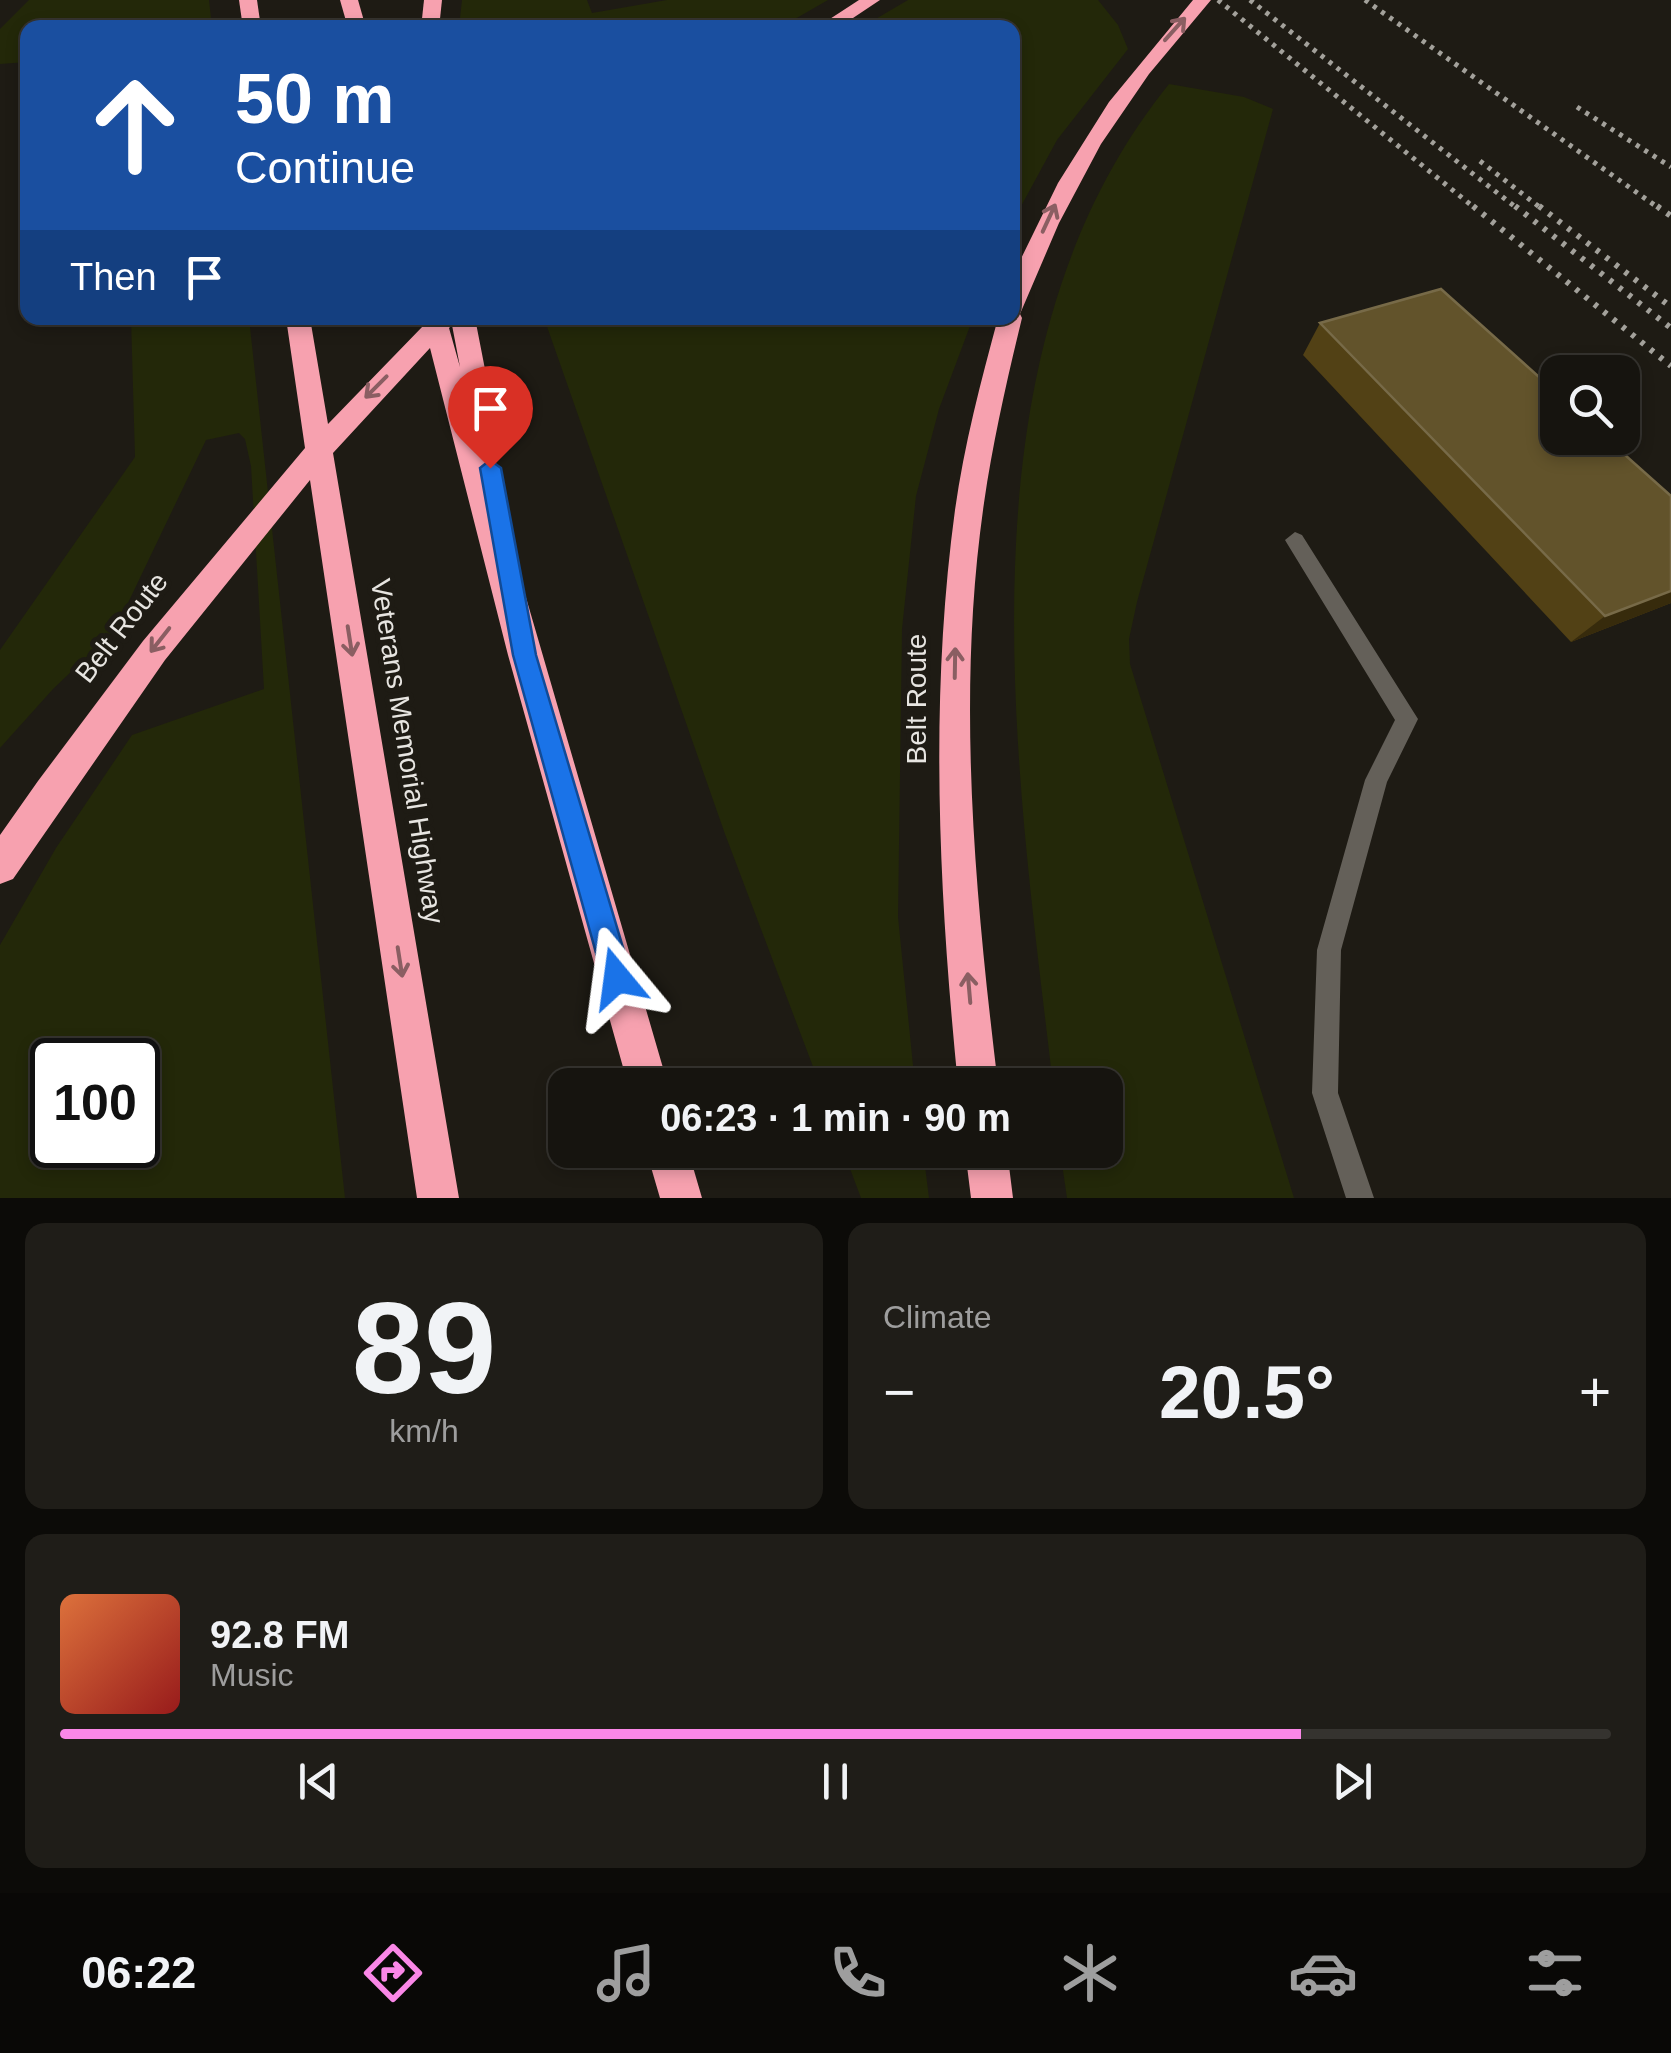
<!DOCTYPE html>
<meta charset="utf-8">
<style>
body{margin:0;font-family:Arial,sans-serif;background:#1f1d18;color:#f1f3f6;height:100vh;display:flex;flex-direction:column;font-size:38px;white-space:nowrap}
*{box-sizing:border-box;margin:0}
p{font-size:32px;color:#9e9e9e}
.icon{flex:none;width:55px;height:55px;fill:none;stroke:currentColor;stroke-width:2;stroke-linecap:round;stroke-linejoin:round}
.map{position:relative;height:1198px;overflow:hidden}
.drawer{display:flex;flex-direction:column;gap:25px;padding:25px;background:#0c0b08;flex:1}
.drawer>*{flex:none}
.banner{position:absolute;left:20px;top:20px;width:1000px;height:305px;border-radius:20px;box-shadow:0 5px 15px #0003,0 0 0 2px #35332f;background:#1a4fa0;color:#fff;overflow:hidden}
.tools{position:absolute;left:1540px;top:355px;display:grid;gap:20px}
.tools a{display:grid;place-items:center;width:100px;height:100px;border-radius:20px;background:#16140f;box-shadow:0 5px 15px #0003,0 0 0 2px #35332f;font-size:50px}
.speed{position:absolute;left:30px;top:1038px;display:flex;gap:20px;font-size:50px;font-weight:700;text-align:center}
.speed>*{display:grid;place-content:center;width:130px;height:130px;border-radius:50%;background:#16140f;box-shadow:0 5px 15px #0003,0 0 0 2px #35332f;line-height:1}
.speed .limit{border:5px solid #111;border-radius:15px;background:#fff;color:#111}
.pin{position:absolute;display:grid;place-items:center;width:85px;height:85px;color:#fff;margin:-102px -42px;border-radius:50% 50% 50% 0;rotate:-45deg;box-shadow:0 0 10px #0007}
.pin .icon{rotate:45deg}
.me{position:absolute;width:110px;margin:-55px;rotate:344deg;stroke-linejoin:round;filter:drop-shadow(0 0 8px #0008)}
.turn{display:flex;align-items:center;gap:35px;height:210px;padding:0 50px;font-size:45px}
.turn .icon{width:130px;height:130px;stroke-width:2.5}
.turn b{display:block;font-size:70px;line-height:85px}
.then{display:flex;align-items:center;height:95px;padding:0 50px;background:#0003;gap:20px;font-size:38px}
.big{font-size:75px;font-weight:600;line-height:1.1}
.drawer .card{flex:1;display:flex;flex-direction:column;justify-content:center;gap:15px;min-width:0;padding:0 35px;border-radius:20px;background:#1f1d18}
.drawer .dial{align-items:center;gap:0}
.dial b{font-size:130px;line-height:1}
.song{display:flex;align-items:center;gap:30px}
.cover{width:120px;height:120px;border-radius:15px;background:linear-gradient(135deg,hsl(20 70% 55%),hsl(0 70% 35%))}
.played{height:10px;border-radius:5px;background:linear-gradient(90deg,#fa87e7 80%,#35332f 80%)}
.keys{display:flex;justify-content:space-around;direction:ltr}
.heat{display:flex;justify-content:space-between;align-items:center;font-size:55px;direction:ltr}
.drawer .tiles{flex:1;display:grid;gap:25px;grid-template-columns:1fr 1fr}
.card:last-child{grid-column:span 2}
.trip{position:absolute;left:548px;top:1068px;width:575px;height:100px;border-radius:20px;background:#16140f;box-shadow:0 5px 15px #0003,0 0 0 2px #35332f;font-weight:600;line-height:100px;text-align:center}
.tab-bar{display:flex;height:160px;justify-content:space-around;align-items:center;background:#090806;color:#9e9e9e}
.tab-bar .icon{width:70px;height:70px}
.tab-bar .on{color:#fa87e7}
.tab-bar b{font-size:45px;color:#f1f3f6}
.map>svg:first-child{display:block}
.green{fill:#232809;fill-rule:evenodd}
.lines{fill:none;stroke-linecap:round;stroke-linejoin:round}
.lane{fill:#646059;fill-rule:evenodd}
.highway{fill:#f7a1af;fill-rule:evenodd}
.rail-far1{stroke:#a3a19b;stroke-width:5;stroke-dasharray:4 6;stroke-linecap:butt}
.rail{stroke:#a3a19b;stroke-width:6;stroke-dasharray:4 8;stroke-linecap:butt}
.wall{fill:#524115}
.shaded-wall{fill:#372b0c}
.building{fill:#62532b;stroke:#776a48;stroke-width:2.5}
.oneway{stroke:#8a5e62}
.route{fill:#1a73e8;stroke:#114b97;stroke-width:2.5}
.labels{text-anchor:middle;stroke-width:10;stroke-linejoin:round;paint-order:stroke}
.street-label{font-size:28px;fill:#e7e5e1;stroke:#1e1b14}
</style>
<div class="map">
<svg width="1671" height="1198" viewBox="0 0 1671 1198">
<rect width="100%" height="100%" fill="#1e1b14"/>
<g class="green">
<polygon points="29,0 209,0 212,27 28,28 27,62 0,64 0,29"/>
<polygon points="462,0 587,0 592,13 667,0 828,0 781,27 459,27"/>
<polygon points="908,0 1098,0 1118,25 1128,49 1057,140 1013,221 1012,28 862,27"/>
<path d="M 1169,84 L 1244,97 L 1273,109 L 1137,602 L 1129,639 L 1130,664 L 1294,1198 L 1067,1198 L 1060,1150 L 1105,1150 L 1105,1085 L 1053,1085 C 1016,765 950,355 1169,84 Z"/>
<path d="M 131,318 L 249,318 L 345,1198 L 0,1198 L 0,945 L 56,848 L 132,735 L 264,689 L 251,466 L 245,439 L 239,433 L 206,440 L 115,630 L 53,689 L 0,748 L 0,650 L 135,457 ZM 52,1060 L 138,1060 L 138,1145 L 52,1145 Z"/>
<polygon points="544,318 973,318 939,409 916,496 902,629 898,917 915,1085 820,1085 725,834"/>
<polygon points="843,1150 923,1150 929,1198 861,1198"/>
</g>
<g class="lines">
<polygon class="lane" points="1295,532 1302,535 1418,719 1387,782 1341,950 1338,1093 1374,1198 1346,1198 1312,1093 1317,950 1365,780 1395,720 1288,545 1285,540"/>
<g class="highway">
<polygon points="239,0 257,0 261,28 243,28"/>
<polygon points="340,0 358,0 366,28 348,28"/>
<polygon points="424,0 442,0 439,28 421,28"/>
<polygon points="859,0 880,0 838,28 816,28"/>
<path d="M 1193,0 L 1211,0 L 1149,74 L 1101,144 L 1059,223 L 1020,314 L 1022,318 C 1007,380 993,441 984,503 C 956,696 975,893 998,1085 L 958,1085 C 939,893 929,702 955,510 C 964,445 981,381 998,318 L 1012,318 L 1012,277 L 1058,183 L 1109,102 Z"/>
<path d="M 286,318 L 310,318 L 328,424 L 424,325 L 422,318 L 475,318 L 499,441 L 495,448 L 483,450 L 668,1085 L 628,1085 L 508,655 L 430,348 L 333,453 L 459,1198 L 417,1198 L 310,480 L 165,660 L 13,879 L 0,884 L 0,835 L 38,781 L 143,641 L 305,448 ZM 452,325 L 460,367 L 449,328 Z"/>
<polygon points="646,1150 688,1150 702,1198 660,1198"/>
<polygon points="965,1150 1007,1150 1013,1198 971,1198"/>
</g>
<g class="rail-far1">
<polyline points="1218,0 1476,209"/>
<polyline points="1250,0 1518,209"/>
<polyline points="1365,0 1660,209"/>
<polyline points="1577,107 1671,167"/>
<polyline points="1480,161 1542,209"/>
</g>
<g class="rail">
<polyline points="1473,206 1671,366"/>
<polyline points="1515,206 1671,328"/>
<polyline points="1539,206 1671,307"/>
<polyline points="1657,206 1671,216"/>
</g>
</g>
<polygon class="wall" points="1320,323 1671,496 1671,603 1571,642 1303,355"/>
<polygon class="shaded-wall" points="1671,591 1671,603 1571,642 1605,616"/>
<polygon class="building" points="1441,289 1558,394 1558,438 1606,438 1671,496 1671,591 1605,616 1320,323"/>
<defs><path id="oneway-shaft" d="M-6 0H5M1.5-3L5.5 0L1.5 3" fill="none" stroke-width="1.6" stroke-linecap="round" stroke-linejoin="round" transform="scale(2.5)"/></defs>
<g class="oneway">
<use href="#oneway-shaft" transform="translate(1175 29) rotate(-48)"/>
<use href="#oneway-shaft" transform="translate(1049 218) rotate(-65)"/>
<use href="#oneway-shaft" transform="translate(376 387) rotate(135)"/>
<use href="#oneway-shaft" transform="translate(160 640) rotate(128)"/>
<use href="#oneway-shaft" transform="translate(350 641) rotate(81)"/>
<use href="#oneway-shaft" transform="translate(955 663) rotate(-89)"/>
<use href="#oneway-shaft" transform="translate(400 962) rotate(81)"/>
<use href="#oneway-shaft" transform="translate(969 988) rotate(-95)"/>
</g>
<polygon class="route" points="490,460 501,468 536,655 632,978 627,988 617,992 607,988 603,978 513,655 480,468"/>
<g class="labels">
<g class="street-label">
<text transform="translate(121 627) rotate(-52)" y="10">Belt Route</text>
<text transform="translate(916 699) rotate(-90)" y="10">Belt Route</text>
<text transform="translate(408 751) rotate(81)" y="10">Veterans Memorial Highway</text>
</g>
</g>
</svg>
<div class="tools">
<a><svg class="icon" aria-label="search" viewBox="0 0 24 24"><circle cx="10" cy="10" r="6"/><path d="M15 15l6 6"/></svg></a>
</div>
<div class="speed"><div class="limit">100</div></div>
<div class="pin" style="left:490px;top:468px;background:#d93025"><svg class="icon" aria-label="arrive" viewBox="0 0 24 24"><path d="M6 21V4h12l-3 4 3 4H6"/></svg></div>
<svg class="me" style="left:617px;top:978px" viewBox="-20 -20 40 40"><path d="M0-17L14 15 0 8-14 15z" fill="#1a73e8" stroke="#fff" stroke-width="4"/></svg>
<div class="trip">06:23 · 1 min · 90 m</div>
<div class="banner">
<div class="turn"><svg class="icon" aria-label="ahead" viewBox="0 0 24 24"><path d="M12 20V5M6 11l6-6 6 6"/></svg><div><b>50 m</b>Continue</div></div>
<div class="then">Then<svg class="icon" aria-label="arrive" viewBox="0 0 24 24"><path d="M6 21V4h12l-3 4 3 4H6"/></svg></div>
</div>
</div>
<section class="drawer">
<div class="tiles">
<div class="card dial"><b>89</b><p>km/h</p></div>
<div class="card"><p>Climate</p>
<div class="heat"><a>−</a><b class="big">20.5°</b><a>+</a></div>
</div>
<div class="card">
<div class="song"><i class="cover"></i><div><b>92.8 FM</b><p>Music</p></div></div>
<div class="played"></div>
<div class="keys"><svg class="icon" aria-label="previous" viewBox="0 0 24 24"><path d="M18 5L8 12l10 7zM5 5v14"/></svg><svg class="icon" aria-label="pause" viewBox="0 0 24 24"><path d="M8 5v14M16 5v14"/></svg><svg class="icon" aria-label="next" viewBox="0 0 24 24"><path d="M6 5l10 7-10 7zM19 5v14"/></svg></div>
</div>
</div>
</section>
<nav class="tab-bar">
<b>06:22</b>
<svg class="icon on" aria-label="directions" viewBox="0 0 24 24"><path d="M12 3l9 9-9 9-9-9zM9 14v-3h6M13 9l2 2-2 2"/></svg>
<svg class="icon" aria-label="music" viewBox="0 0 24 24"><path d="M9 18V5l10-2v13"/><circle cx="6" cy="18" r="3"/><circle cx="16" cy="16" r="3"/></svg>
<svg class="icon" aria-label="phone" viewBox="0 0 24 24"><path d="M5 4h4l2 5-3 2q2 4 5 5l2-3 5 2v4C11 20 4 13 5 4z"/></svg>
<svg class="icon" aria-label="climate" viewBox="0 0 24 24"><path d="M12 3v18M4 7l16 10M4 17L20 7"/></svg>
<svg class="icon" aria-label="car" viewBox="0 0 24 24"><path d="M5 17H2v-5l4-1 3-4h7l3 4 3 1v5h-3M9 17h6M6 11h13"/><circle cx="7" cy="17" r="2"/><circle cx="17" cy="17" r="2"/></svg>
<svg class="icon" aria-label="filters" viewBox="0 0 24 24"><path d="M4 7h16M4 17h16"/><circle cx="9" cy="7" r="2"/><circle cx="15" cy="17" r="2"/></svg>
</nav>
